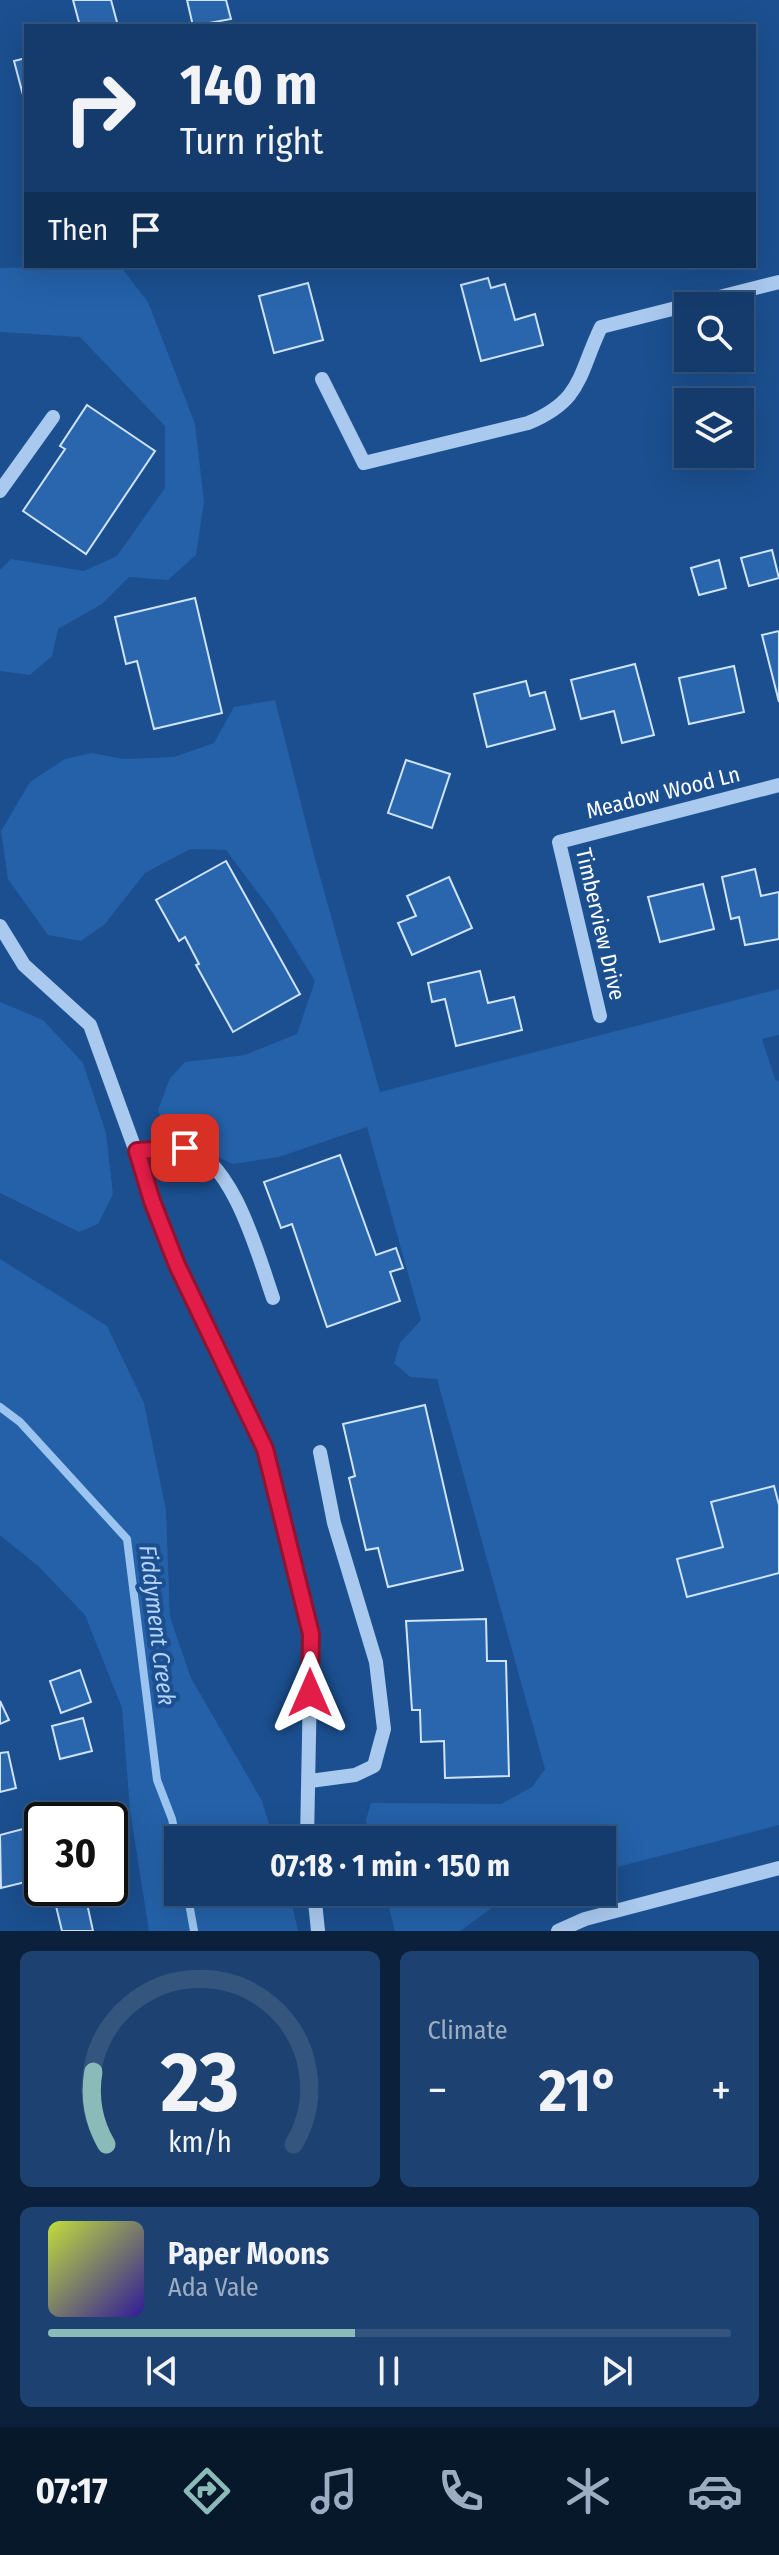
<!DOCTYPE html>
<meta charset="utf-8">
<style>
body{margin:0;font-family:"Fira Sans Condensed",sans-serif;background:#1d4271;color:#f1f3f6;height:100vh;display:flex;flex-direction:column;font-size:30px;white-space:nowrap}
*{box-sizing:border-box;margin:0}
p{font-size:26px;color:#9dadc1}
.icon{flex:none;width:44px;height:44px;fill:none;stroke:currentColor;stroke-width:2;stroke-linecap:round;stroke-linejoin:round}
.map{position:relative;height:1931px;overflow:hidden}
.details{display:flex;flex-direction:column;gap:20px;padding:20px;background:#0b203b;flex:1}
.details>*{flex:none}
.hud{position:absolute;left:24px;top:24px;width:732px;height:244px;border-radius:0px;box-shadow:0 8px 32px #0002,0 0 0 2px #33557e;background:#143b6b;color:#f1f3f6;overflow:hidden}
.tools{position:absolute;left:674px;top:292px;display:grid;gap:16px}
.tools a{display:grid;place-items:center;width:80px;height:80px;border-radius:0px;background:#143b6b;box-shadow:0 8px 32px #0002,0 0 0 2px #33557e;font-size:40px}
.speed{position:absolute;left:24px;top:1802px;display:flex;gap:16px;font-size:40px;font-weight:700;text-align:center}
.speed>*{display:grid;place-content:center;width:104px;height:104px;border-radius:50%;background:#143b6b;box-shadow:0 8px 32px #0002,0 0 0 2px #33557e;line-height:1}
.speed .limit{border:4px solid #111;border-radius:12px;background:#fff;color:#111}
.pin{position:absolute;display:grid;place-items:center;width:68px;height:68px;color:#fff;margin:-34px;border-radius:16px;box-shadow:0 4px 12px #0006}
.me{position:absolute;width:88px;margin:-44px;rotate:0deg;stroke-linejoin:round;filter:drop-shadow(0 0 6px #0008)}
.turn{display:flex;align-items:center;gap:28px;height:168px;padding:0 24px;font-size:36px}
.turn .icon{width:104px;height:104px;stroke-width:2.5}
.turn b{display:block;font-size:56px;line-height:68px}
.then{display:flex;align-items:center;height:76px;padding:0 24px;background:#0003;gap:16px;font-size:30px}
.big{font-size:60px;font-weight:700;line-height:1.1}
.details .widget{flex:1;display:flex;flex-direction:column;justify-content:center;gap:12px;min-width:0;padding:0 28px;border-radius:12px;background:#1d4271}
.details .dial{align-items:center;gap:0}
.dial svg{height:208px;overflow:visible;fill:none;stroke:#33557e;stroke-width:7;stroke-linecap:round;text-anchor:middle}
.dial text{fill:#f1f3f6;stroke:none}
.song{display:flex;align-items:center;gap:24px}
.cover{width:96px;height:96px;border-radius:12px;background:linear-gradient(135deg,hsl(70 70% 55%),hsl(250 70% 35%))}
.played{height:8px;border-radius:4px;background:linear-gradient(90deg,#8bbbb9 45%,#33557e 45%)}
.keys{display:flex;justify-content:space-around;direction:ltr}
.heat{display:flex;justify-content:space-between;align-items:center;font-size:44px;direction:ltr}
.details .tiles{flex:1;display:grid;gap:20px;grid-template-columns:1fr 1fr}
.widget:last-child{grid-column:span 2}
.trip{position:absolute;left:164px;top:1826px;width:452px;height:80px;border-radius:0px;background:#143b6b;box-shadow:0 8px 32px #0002,0 0 0 2px #33557e;font-weight:700;line-height:80px;text-align:center}
.tabs{display:flex;height:128px;justify-content:space-around;align-items:center;background:#08182b;color:#9dadc1}
.tabs .icon{width:56px;height:56px}
.tabs .selected{color:#8bbbb9}
.tabs b{font-size:36px;color:#f1f3f6}
.map>svg:first-child{display:block}
.green{fill:#2461a8}
.lines{fill:none;stroke-linecap:round;stroke-linejoin:round}
.stream{stroke:#9cc4f0;stroke-width:8}
.building{fill:#2a66ad;stroke:#cfe3fa;stroke-width:2}
.minor{stroke:#a9c9ee;stroke-width:14}
.route-casing{stroke:#92132f;stroke-width:20}
.route{stroke:#e11d48;stroke-width:14}
.labels{text-anchor:middle;stroke-width:8;stroke-linejoin:round;paint-order:stroke}
.street-label{font-size:22px;fill:#fff;stroke:#1b4f8f}
.water-label{font-size:24px;font-style:italic;fill:#b5d3f5;stroke:#1b4f8f}
</style>
<div class="map">
<svg width="779" height="1931" viewBox="0 0 779 1931">
<rect width="100%" height="100%" fill="#1b4f8f"/>
<g class="green">
<polygon points="120,266 148,302 195,424 204,502 196,555 168,580 129,577 102,604 58,629 52,656 30,675 0,671 0,570 11,559 84,571 117,556 165,488 165,426 80,337 0,332 0,268"/>
<polygon points="275,700 314,855 380,1092 779,989 779,1035 762,1039 775,1079 779,1082 779,1825 602,1871 602,1840 371,1840 366,1820 371,1803 501,1804 532,1787 545,1769 437,1379 410,1377 394,1363 400,1343 421,1320 367,1127 279,1157 233,1164 166,1132 158,1110 170,1078 185,1062 245,1055 297,1034 315,981 273,913 226,850 190,849 145,873 105,924 81,941 48,935 8,879 1,831 30,782 65,759 92,753 123,759 174,757 214,743 234,707"/>
<polygon points="0,1002 43,1020 83,1063 106,1133 113,1194 98,1224 79,1232 0,1193"/>
<polygon points="0,1259 107,1326 144,1403 166,1510 170,1617 191,1678 262,1801 274,1840 178,1840 178,1892 289,1892 298,1931 149,1931 130,1810 122,1708 85,1615 39,1567 0,1535"/>
<polygon points="385,1892 523,1892 508,1896 460,1931 395,1931"/>
</g>
<g class="lines">
<g class="stream">
<polyline points="0,1407 20,1422 127,1539 157,1780 172,1819 178,1848"/>
<polyline points="187,1892 194,1931"/>
</g>
</g>
<g class="building">
<polygon points="73,0 111,0 118,26 80,26"/>
<polygon points="187,0 226,0 231,19 193,26"/>
<polygon points="26,58 26,94 23,95 14,61"/>
<polygon points="488,278 491,288 505,284 515,320 535,314 543,345 481,361 461,285"/>
<polygon points="308,283 323,340 274,353 259,296"/>
<polygon points="87,405 155,451 86,554 23,511 65,449 60,446"/>
<polygon points="772,550 779,578 749,586 741,558"/>
<polygon points="719,560 726,588 699,595 691,568"/>
<polygon points="195,598 222,713 154,729 137,661 126,664 115,617"/>
<polygon points="779,631 779,702 762,635"/>
<polygon points="635,664 654,735 622,743 614,711 581,719 571,680"/>
<polygon points="734,666 744,712 689,724 679,678"/>
<polygon points="526,681 530,696 545,692 555,729 487,747 474,694"/>
<polygon points="406,760 450,774 432,828 388,813"/>
<polygon points="226,861 300,994 233,1032 196,965 199,964 185,937 179,941 156,900"/>
<polygon points="755,869 761,896 779,892 779,939 745,945 739,917 731,919 722,877"/>
<polygon points="449,877 472,928 412,955 398,923 416,916 407,896"/>
<polygon points="703,884 714,929 660,942 648,897"/>
<polygon points="480,971 488,1003 514,997 522,1030 456,1046 445,999 432,1002 428,983"/>
<polygon points="340,1155 376,1255 396,1248 403,1268 390,1272 400,1301 327,1327 292,1224 281,1228 264,1182"/>
<polygon points="425,1405 463,1570 388,1587 378,1548 366,1550 349,1478 355,1476 343,1424"/>
<polygon points="774,1486 779,1505 779,1573 687,1597 677,1559 723,1547 711,1502"/>
<polygon points="486,1619 487,1661 506,1661 509,1776 445,1778 444,1741 421,1742 420,1710 412,1710 406,1621"/>
<polygon points="80,1670 91,1702 61,1713 50,1681"/>
<polygon points="0,1701 9,1720 0,1724"/>
<polygon points="83,1718 92,1751 60,1759 52,1726"/>
<polygon points="8,1752 16,1788 0,1792 0,1753"/>
<polygon points="42,1824 42,1878 1,1888 0,1835"/>
<polygon points="86,1899 93,1931 62,1931 56,1906"/>
</g>
<g class="lines">
<g class="minor">
<path d="M 322,379 L 364,463 L 528,423 C 583,400 578,375 601,327 L 779,282"/>
<polyline points="0,491 53,417"/>
<polyline points="0,926 24,965 90,1025 177,1265 265,1449 311,1634 307,1840"/>
<polyline points="600,1016 559,842 779,785"/>
<path d="M 137,1151 C 152,1150 172,1145 186,1148 C 233,1159 259,1258 273,1298"/>
<polyline points="310,1781 355,1775 374,1766 384,1729 376,1662 334,1523 320,1452"/>
<polyline points="314,1892 318,1931"/>
<polyline points="558,1931 585,1919 779,1868"/>
</g>
</g>
<g class="lines">
<defs>
<polyline id="route" points="185,1148 137,1151 152,1201 177,1265 265,1449 311,1634 310,1693"/>
</defs>
<use href="#route" class="route-casing"/>
<use href="#route" class="route"/>
</g>
<g class="labels">
<g class="street-label">
<text transform="translate(663 792) rotate(-14)" y="8">Meadow Wood Ln</text>
<text transform="translate(601 924) rotate(77)" y="8">Timberview Drive</text>
</g>
<g class="water-label">
<text transform="translate(157 1625) rotate(83)" y="8">Fiddyment Creek</text>
</g>
</g>
</svg>
<div class="tools">
<a><svg class="icon" aria-label="search" viewBox="0 0 24 24"><circle cx="10" cy="10" r="6"/><path d="M15 15l6 6"/></svg></a>
<a><svg class="icon" aria-label="layers" viewBox="0 0 24 24"><path d="M12 4l9 5-9 5-9-5zM3 14l9 5 9-5"/></svg></a>
</div>
<div class="speed"><div class="limit">30</div></div>
<div class="pin" style="left:185px;top:1148px;background:#d93025"><svg class="icon" aria-label="arrive" viewBox="0 0 24 24"><path d="M6 21V4h12l-3 4 3 4H6"/></svg></div>
<svg class="me" style="left:310px;top:1693px" viewBox="-20 -20 40 40"><path d="M0-17L14 15 0 8-14 15z" fill="#e11d48" stroke="#fff" stroke-width="4"/></svg>
<div class="trip">07:18 · 1 min · 150 m</div>
<div class="hud">
<div class="turn"><svg class="icon" aria-label="right" viewBox="0 0 24 24"><path d="M7 20v-9h11M14 6l5 5-5 5"/></svg><div><b>140 m</b>Turn right</div></div>
<div class="then">Then<svg class="icon" aria-label="arrive" viewBox="0 0 24 24"><path d="M6 21V4h12l-3 4 3 4H6"/></svg></div>
</div>
</div>
<section class="details">
<div class="tiles">
<div class="widget dial"><svg viewBox="0 0 100 80">
<path d="M14 69A42 42 0 1 1 86 69"/>
<path d="M14 69A42 42 0 0 1 9 41" stroke="#8bbbb9"/>
<text x="50" y="56" font-size="32" font-weight="700">23</text>
<text x="50" y="72" font-size="11">km/h</text>
</svg></div>
<div class="widget"><p>Climate</p>
<div class="heat"><a>−</a><b class="big">21°</b><a>+</a></div>
</div>
<div class="widget">
<div class="song"><i class="cover"></i><div><b>Paper Moons</b><p>Ada Vale</p></div></div>
<div class="played"></div>
<div class="keys"><svg class="icon" aria-label="previous" viewBox="0 0 24 24"><path d="M18 5L8 12l10 7zM5 5v14"/></svg><svg class="icon" aria-label="pause" viewBox="0 0 24 24"><path d="M8 5v14M16 5v14"/></svg><svg class="icon" aria-label="next" viewBox="0 0 24 24"><path d="M6 5l10 7-10 7zM19 5v14"/></svg></div>
</div>
</div>
</section>
<nav class="tabs">
<b>07:17</b>
<svg class="icon selected" aria-label="directions" viewBox="0 0 24 24"><path d="M12 3l9 9-9 9-9-9zM9 14v-3h6M13 9l2 2-2 2"/></svg>
<svg class="icon" aria-label="music" viewBox="0 0 24 24"><path d="M9 18V5l10-2v13"/><circle cx="6" cy="18" r="3"/><circle cx="16" cy="16" r="3"/></svg>
<svg class="icon" aria-label="phone" viewBox="0 0 24 24"><path d="M5 4h4l2 5-3 2q2 4 5 5l2-3 5 2v4C11 20 4 13 5 4z"/></svg>
<svg class="icon" aria-label="climate" viewBox="0 0 24 24"><path d="M12 3v18M4 7l16 10M4 17L20 7"/></svg>
<svg class="icon" aria-label="car" viewBox="0 0 24 24"><path d="M5 17H2v-5l4-1 3-4h7l3 4 3 1v5h-3M9 17h6M6 11h13"/><circle cx="7" cy="17" r="2"/><circle cx="17" cy="17" r="2"/></svg>
</nav>
